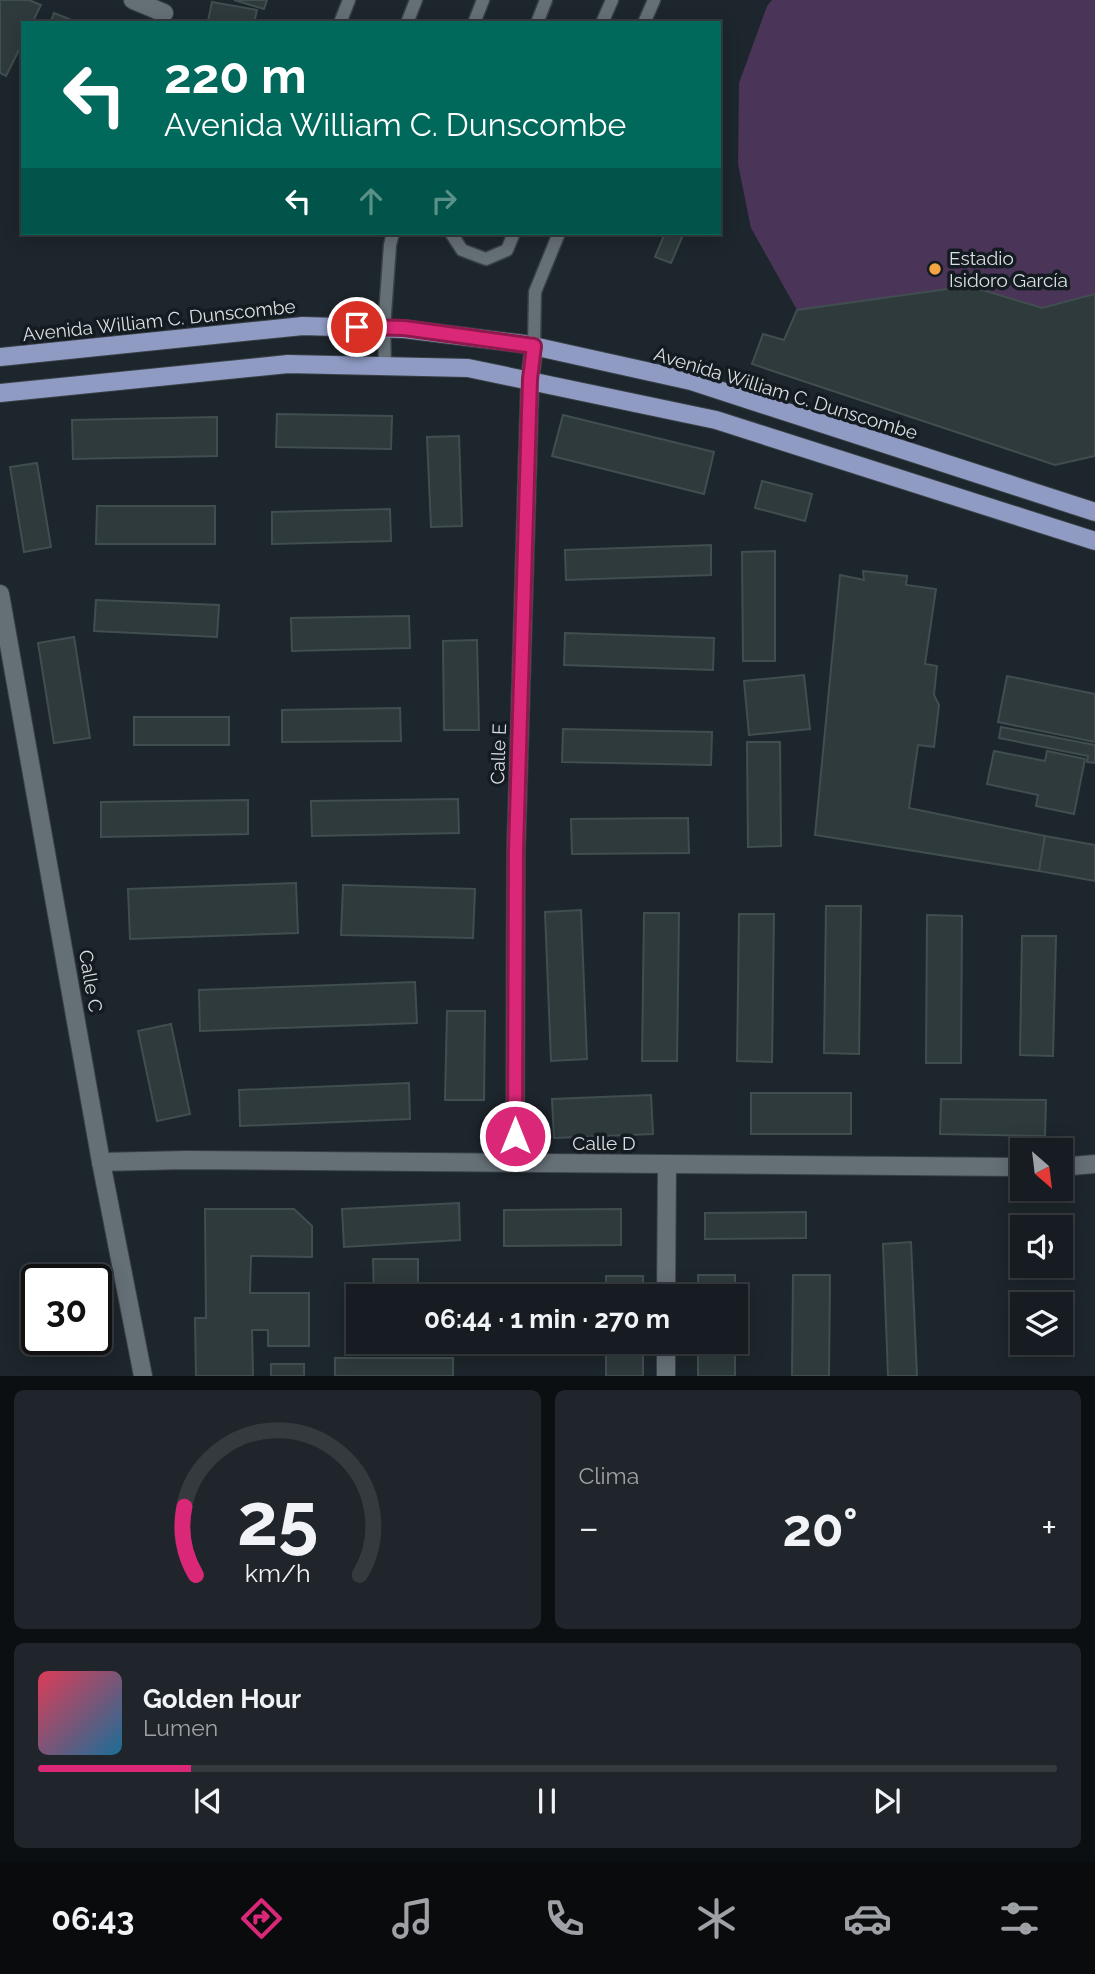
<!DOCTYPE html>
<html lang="es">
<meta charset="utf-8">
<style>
body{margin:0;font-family:Raleway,sans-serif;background:#1f252a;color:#f1f3f6;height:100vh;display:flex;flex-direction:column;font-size:26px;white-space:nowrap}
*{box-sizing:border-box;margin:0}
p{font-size:23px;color:#9ea1a5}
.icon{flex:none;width:38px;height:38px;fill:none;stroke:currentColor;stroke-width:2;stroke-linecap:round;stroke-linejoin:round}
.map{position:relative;height:1376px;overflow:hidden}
.drawer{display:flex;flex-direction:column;gap:14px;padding:14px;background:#0c0f12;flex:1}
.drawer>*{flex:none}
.guide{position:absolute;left:21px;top:21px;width:700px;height:214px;border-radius:0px;box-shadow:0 4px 18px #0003,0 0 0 2px #353a3f;background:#00695c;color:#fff;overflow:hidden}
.needle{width:46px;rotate:152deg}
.tools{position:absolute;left:1010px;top:1138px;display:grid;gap:14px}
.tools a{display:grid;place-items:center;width:63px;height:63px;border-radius:0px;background:#161c21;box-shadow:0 4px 18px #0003,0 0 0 2px #353a3f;font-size:35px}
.speed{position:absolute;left:21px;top:1264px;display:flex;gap:14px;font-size:35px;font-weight:700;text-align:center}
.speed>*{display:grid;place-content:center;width:91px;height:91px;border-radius:50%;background:#161c21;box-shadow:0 4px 18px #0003,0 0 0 2px #353a3f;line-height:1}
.speed .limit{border:4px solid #111;border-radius:10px;background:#fff;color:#111}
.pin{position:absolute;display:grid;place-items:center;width:60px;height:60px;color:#fff;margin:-30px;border:4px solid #fff;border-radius:50%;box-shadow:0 2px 7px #0007}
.me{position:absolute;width:77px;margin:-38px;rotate:0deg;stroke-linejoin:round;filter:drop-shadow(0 0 5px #0008)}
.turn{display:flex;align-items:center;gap:24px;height:147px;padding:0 28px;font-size:32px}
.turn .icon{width:91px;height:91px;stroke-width:2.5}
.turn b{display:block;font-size:49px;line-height:60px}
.lanes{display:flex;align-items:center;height:66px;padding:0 28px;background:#0003;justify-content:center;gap:35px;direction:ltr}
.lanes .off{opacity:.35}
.big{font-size:52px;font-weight:700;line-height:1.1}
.drawer .card{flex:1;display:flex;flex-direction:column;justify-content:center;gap:10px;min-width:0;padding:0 24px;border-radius:10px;background:#1f252a}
.drawer .dial{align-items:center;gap:0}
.dial svg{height:182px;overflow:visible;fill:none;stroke:#353a3f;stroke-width:7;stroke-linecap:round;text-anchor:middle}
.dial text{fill:#f1f3f6;stroke:none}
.song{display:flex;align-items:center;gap:21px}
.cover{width:84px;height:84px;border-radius:10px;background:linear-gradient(135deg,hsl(350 70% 55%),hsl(200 70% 35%))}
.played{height:7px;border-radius:4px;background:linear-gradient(90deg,#db2777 15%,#353a3f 15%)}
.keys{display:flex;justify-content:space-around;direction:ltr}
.heat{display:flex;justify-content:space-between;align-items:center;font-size:38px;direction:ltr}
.drawer .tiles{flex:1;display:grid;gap:14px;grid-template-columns:1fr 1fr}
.card:last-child{grid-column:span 2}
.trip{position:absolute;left:346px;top:1284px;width:402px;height:70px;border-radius:0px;background:#161c21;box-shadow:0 4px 18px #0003,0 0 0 2px #353a3f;font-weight:700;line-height:70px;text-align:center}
.dock{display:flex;height:112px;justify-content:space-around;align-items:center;background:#090b0d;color:#9ea1a5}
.dock .icon{width:49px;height:49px}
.dock .on{color:#db2777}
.dock b{font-size:32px;color:#f1f3f6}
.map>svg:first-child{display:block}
.green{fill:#4a3558}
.building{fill:#2e3a3c;stroke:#414e50;stroke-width:2}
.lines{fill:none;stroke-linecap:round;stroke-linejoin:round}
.service-casing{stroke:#394146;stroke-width:15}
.minor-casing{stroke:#394146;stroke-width:20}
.primary-casing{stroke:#394146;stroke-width:20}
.service{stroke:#656f76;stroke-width:12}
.minor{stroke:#656f76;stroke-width:18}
.primary{stroke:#909bc4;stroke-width:18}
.route-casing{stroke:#8e194d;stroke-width:18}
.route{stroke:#db2777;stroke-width:12}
.poi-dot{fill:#f3a443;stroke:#141c22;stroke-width:2.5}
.labels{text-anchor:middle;stroke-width:7;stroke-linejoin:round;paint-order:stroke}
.poi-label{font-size:19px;fill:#d9dfe3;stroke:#141c22;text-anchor:start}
.street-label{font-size:19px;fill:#d9dfe3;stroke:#141c22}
</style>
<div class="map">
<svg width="1095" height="1376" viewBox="0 0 1095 1376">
<rect width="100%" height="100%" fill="#1d262c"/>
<polygon class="green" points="772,0 1095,0 1095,456 1055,465 752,364 763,334 784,340 797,310 751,228 738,164 739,83 767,6"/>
<g class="building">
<polygon points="0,0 29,0 41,5 32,23 23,23 23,42 6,76 0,73"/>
<polygon points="234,0 267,0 264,9"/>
<polygon points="212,2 257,10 254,23 208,21"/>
<polygon points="54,13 79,23 50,23"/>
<polygon points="665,233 683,235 671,263 655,257"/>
<polygon points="969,286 1042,308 1095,294 1095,456 1055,465 752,364 763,334 784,340 797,310"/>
<polygon points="277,414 392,416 391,449 276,447"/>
<polygon points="563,415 714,452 704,494 552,456"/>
<polygon points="217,417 217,456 73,459 72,420"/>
<polygon points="459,436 462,526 431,527 427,437"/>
<polygon points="37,463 51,547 24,552 10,467"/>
<polygon points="762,481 812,494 805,521 755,508"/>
<polygon points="97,506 215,506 215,544 96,544"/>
<polygon points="390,509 391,541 272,544 272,512"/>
<polygon points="711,545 711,575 566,580 565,550"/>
<polygon points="775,551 775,661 743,661 742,552"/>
<polygon points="863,571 907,576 906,585 936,589 925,664 937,666 934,695 939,705 934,747 918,745 909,808 1045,836 1039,871 815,835 840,575 864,580"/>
<polygon points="96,600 219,605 217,637 94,631"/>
<polygon points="409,616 410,648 292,651 291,618"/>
<polygon points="565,633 714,638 713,670 564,665"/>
<polygon points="74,637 90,738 54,743 38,643"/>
<polygon points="477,640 479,730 444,730 443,641"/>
<polygon points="804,675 810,729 749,735 744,681"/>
<polygon points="1007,676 1095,694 1095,742 998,722"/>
<polygon points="400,708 401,741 282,742 282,710"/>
<rect x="134" y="717" width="95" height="28"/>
<polygon points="1001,727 1095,745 1095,763 1087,762 1088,756 999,738"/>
<polygon points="563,729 712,732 711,765 562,762"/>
<polygon points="747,742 780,742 781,846 748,847"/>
<polygon points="994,751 1045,761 1047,751 1085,759 1074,814 1036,806 1038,795 987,784"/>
<polygon points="458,799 459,833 312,836 311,801"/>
<polygon points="248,800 248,834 101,837 101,802"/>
<polygon points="688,818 689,853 572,854 571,819"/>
<polygon points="1045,836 1095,845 1095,881 1039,871"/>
<polygon points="296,883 298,933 130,939 128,889"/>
<polygon points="343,885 475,889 473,938 341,935"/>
<polygon points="826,906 861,906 859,1054 824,1053"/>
<polygon points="581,910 587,1059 551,1061 545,912"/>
<polygon points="644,913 679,913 677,1061 642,1061"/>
<polygon points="739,914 774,914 772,1062 737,1061"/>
<polygon points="927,915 962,916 961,1063 926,1063"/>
<polygon points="1022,936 1056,936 1053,1056 1020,1055"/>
<polygon points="415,982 417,1023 200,1031 199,990"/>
<polygon points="447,1011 485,1011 484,1100 445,1100"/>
<polygon points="171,1024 190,1114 157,1121 138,1031"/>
<polygon points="409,1083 410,1119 240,1126 239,1090"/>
<rect x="751" y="1093" width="100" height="41"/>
<polygon points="651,1095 653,1134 554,1138 552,1099"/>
<polygon points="941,1099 1046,1100 1045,1136 940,1134"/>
<polygon points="459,1203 460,1240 344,1247 342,1209"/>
<polygon points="205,1209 294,1209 312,1226 312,1257 251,1256 250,1293 309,1293 309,1346 268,1346 268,1330 252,1330 253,1376 196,1376 195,1318 206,1318"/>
<polygon points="621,1209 621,1245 504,1246 504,1210"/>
<polygon points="806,1212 806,1238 705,1239 705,1213"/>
<polygon points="911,1242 917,1376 888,1376 883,1244"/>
<polygon points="373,1259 418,1259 418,1297 374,1297"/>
<rect x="698" y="1275" width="37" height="22"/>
<polygon points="793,1275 830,1275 829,1376 792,1376"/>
<rect x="606" y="1276" width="37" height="21"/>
<rect x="606" y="1342" width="37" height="34"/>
<rect x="698" y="1342" width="37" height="34"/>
<rect x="335" y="1358" width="118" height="18"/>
<rect x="271" y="1364" width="33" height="12"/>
</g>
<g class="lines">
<defs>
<g id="service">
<polyline points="340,23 349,0"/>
<polyline points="407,23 416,0"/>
<polyline points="474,23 483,0"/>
<polyline points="537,23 546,0"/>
<polyline points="602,23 612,0"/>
<polyline points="644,23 654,0"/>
<polyline points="451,233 462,250 486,259 507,250 514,233"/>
<polyline points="534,346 535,292 559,233"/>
<polyline points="385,366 384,328 390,245 393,233"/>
</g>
<g id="minor">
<polyline points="133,0 164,13"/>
<polyline points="0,594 101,1162 143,1376"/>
<polyline points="101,1162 186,1160 1022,1167"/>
<polyline points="515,1163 516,851 530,379 534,346"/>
<polyline points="1060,1167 1095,1164"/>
<polyline points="666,1297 667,1164"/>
<polyline points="666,1376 666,1342"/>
</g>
<g id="primary">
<polyline points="0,357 303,326 404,329 524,344 691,381 1095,512"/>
<polyline points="0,393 288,364 468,368 716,420 1095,541"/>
</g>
</defs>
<use href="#service" class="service-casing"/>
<use href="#minor" class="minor-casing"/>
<use href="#primary" class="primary-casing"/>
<use href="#service" class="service"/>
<use href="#minor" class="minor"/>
<use href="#primary" class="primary"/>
</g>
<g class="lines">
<defs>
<polyline id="route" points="357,327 404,328 534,346 530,379 516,850 515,1136"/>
</defs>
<use href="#route" class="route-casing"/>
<use href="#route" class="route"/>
</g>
<circle class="poi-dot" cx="935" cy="269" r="7"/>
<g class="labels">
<g class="poi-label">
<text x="949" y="265">Estadio<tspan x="949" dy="22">Isidoro García</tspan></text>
</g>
<g class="street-label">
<text transform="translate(159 320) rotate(-6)" y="7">Avenida William C. Dunscombe</text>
<text transform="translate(786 393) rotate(17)" y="7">Avenida William C. Dunscombe</text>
<text transform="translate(498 754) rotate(-88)" y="7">Calle E</text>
<text transform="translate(91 981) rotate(80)" y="7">Calle C</text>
<text x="604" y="1150">Calle D</text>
</g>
</g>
</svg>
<div class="tools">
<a><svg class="needle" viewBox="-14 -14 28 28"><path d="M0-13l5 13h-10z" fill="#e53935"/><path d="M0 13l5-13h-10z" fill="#9ea1a5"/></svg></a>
<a><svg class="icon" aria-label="sound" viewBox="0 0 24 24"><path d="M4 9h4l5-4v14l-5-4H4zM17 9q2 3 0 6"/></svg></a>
<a><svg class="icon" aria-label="layers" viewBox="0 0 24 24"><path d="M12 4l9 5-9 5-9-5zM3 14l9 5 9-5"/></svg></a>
</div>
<div class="speed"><div class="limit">30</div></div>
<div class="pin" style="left:357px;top:327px;background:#d93025"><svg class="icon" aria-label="arrive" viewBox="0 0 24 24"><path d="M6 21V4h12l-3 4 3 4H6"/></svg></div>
<svg class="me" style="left:515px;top:1136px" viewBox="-20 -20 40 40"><circle r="17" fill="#db2777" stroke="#fff" stroke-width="3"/><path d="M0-11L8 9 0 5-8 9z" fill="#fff"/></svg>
<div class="trip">06:44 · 1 min · 270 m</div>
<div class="guide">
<div class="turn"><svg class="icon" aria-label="left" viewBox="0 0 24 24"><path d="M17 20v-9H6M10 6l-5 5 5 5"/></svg><div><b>220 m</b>Avenida William C. Dunscombe</div></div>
<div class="lanes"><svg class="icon" aria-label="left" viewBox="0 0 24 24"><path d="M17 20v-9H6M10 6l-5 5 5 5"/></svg><svg class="icon off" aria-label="ahead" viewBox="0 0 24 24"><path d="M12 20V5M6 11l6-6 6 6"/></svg><svg class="icon off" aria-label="right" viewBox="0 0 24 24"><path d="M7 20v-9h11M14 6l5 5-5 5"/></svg></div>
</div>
</div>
<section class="drawer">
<div class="tiles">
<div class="card dial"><svg viewBox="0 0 100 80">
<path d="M14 69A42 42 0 1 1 86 69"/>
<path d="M14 69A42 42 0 0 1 9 39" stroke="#db2777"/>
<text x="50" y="56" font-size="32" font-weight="700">25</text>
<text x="50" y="72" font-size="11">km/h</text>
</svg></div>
<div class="card"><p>Clima</p>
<div class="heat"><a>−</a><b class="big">20°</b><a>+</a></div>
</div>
<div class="card">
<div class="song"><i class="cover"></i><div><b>Golden Hour</b><p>Lumen</p></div></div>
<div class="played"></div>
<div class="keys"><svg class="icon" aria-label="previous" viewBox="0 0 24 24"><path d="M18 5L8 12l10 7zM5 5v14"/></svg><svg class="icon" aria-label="pause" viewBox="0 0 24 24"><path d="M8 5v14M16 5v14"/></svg><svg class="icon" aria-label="next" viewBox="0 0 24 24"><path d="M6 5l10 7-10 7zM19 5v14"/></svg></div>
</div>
</div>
</section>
<nav class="dock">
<b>06:43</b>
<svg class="icon on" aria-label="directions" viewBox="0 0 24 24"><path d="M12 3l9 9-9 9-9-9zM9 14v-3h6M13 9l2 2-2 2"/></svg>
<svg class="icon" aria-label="music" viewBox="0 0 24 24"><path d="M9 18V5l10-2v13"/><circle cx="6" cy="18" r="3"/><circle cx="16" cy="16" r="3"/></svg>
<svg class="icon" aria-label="phone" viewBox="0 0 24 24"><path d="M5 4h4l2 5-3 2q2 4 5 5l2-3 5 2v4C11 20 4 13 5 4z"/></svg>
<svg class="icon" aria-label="climate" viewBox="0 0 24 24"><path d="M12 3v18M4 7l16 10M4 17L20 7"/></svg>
<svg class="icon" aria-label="car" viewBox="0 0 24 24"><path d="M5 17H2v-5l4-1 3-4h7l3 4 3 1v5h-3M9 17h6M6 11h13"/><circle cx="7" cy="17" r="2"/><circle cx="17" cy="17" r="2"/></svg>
<svg class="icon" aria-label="filters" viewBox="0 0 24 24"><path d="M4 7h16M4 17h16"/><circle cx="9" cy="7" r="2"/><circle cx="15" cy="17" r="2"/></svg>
</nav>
